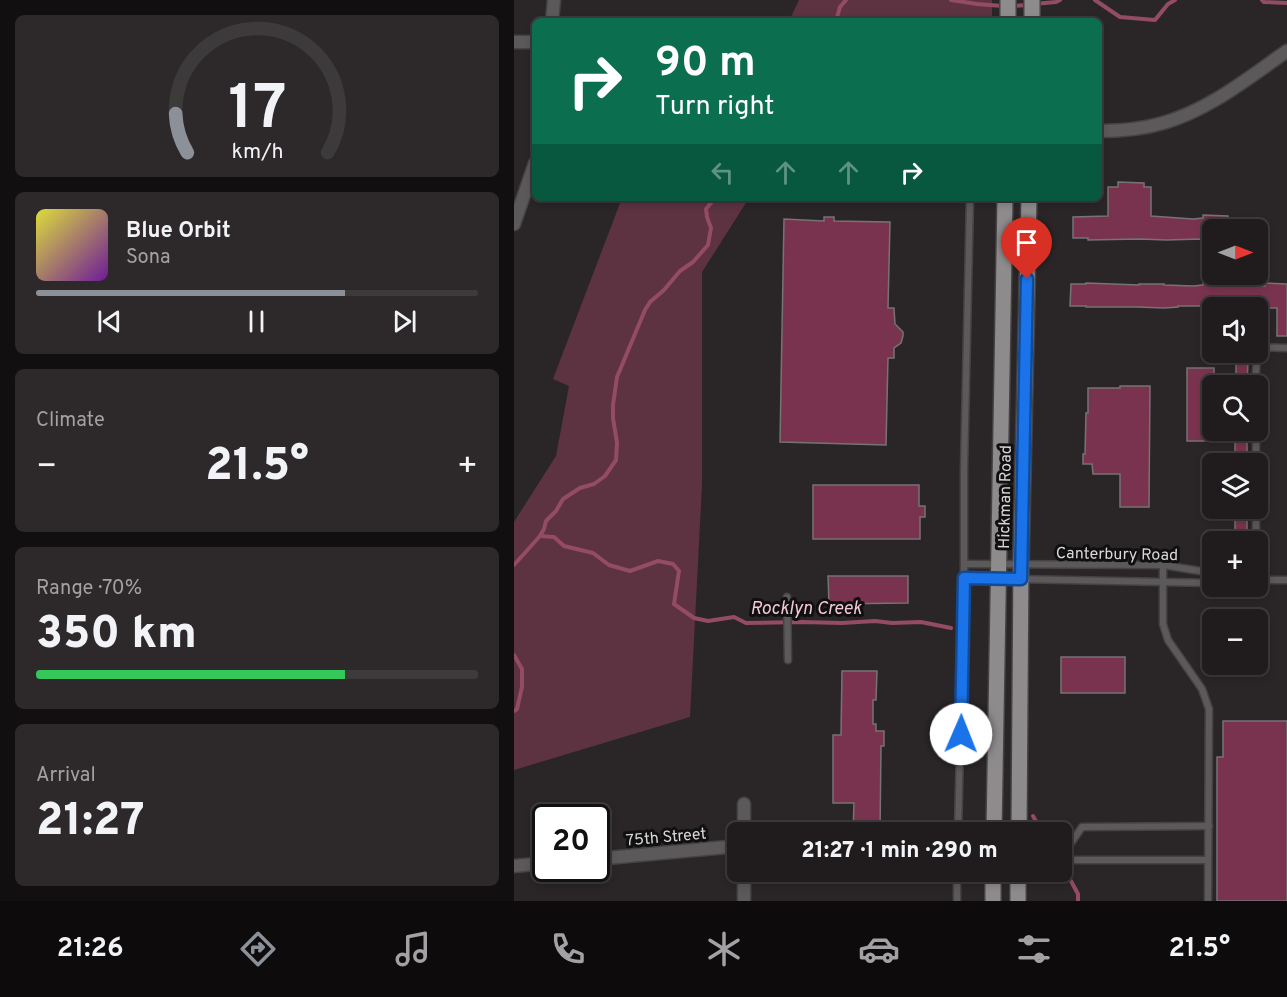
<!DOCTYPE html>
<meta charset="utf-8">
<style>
body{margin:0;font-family:Overpass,sans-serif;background:#2d292a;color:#f1f3f6;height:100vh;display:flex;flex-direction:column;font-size:22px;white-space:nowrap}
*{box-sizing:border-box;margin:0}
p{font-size:20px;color:#a2a1a4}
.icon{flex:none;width:33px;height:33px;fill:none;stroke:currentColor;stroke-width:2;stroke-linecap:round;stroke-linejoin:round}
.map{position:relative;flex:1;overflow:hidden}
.panel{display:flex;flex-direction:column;gap:15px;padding:15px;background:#120f10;width:514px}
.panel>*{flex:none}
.guide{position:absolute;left:18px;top:18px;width:570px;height:183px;border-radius:9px;box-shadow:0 3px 9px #0003,0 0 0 2px #3d3a3b;background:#0b6e4f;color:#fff;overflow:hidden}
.needle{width:39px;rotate:90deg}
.tools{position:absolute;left:688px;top:219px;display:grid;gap:12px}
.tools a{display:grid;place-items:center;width:66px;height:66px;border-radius:9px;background:#201c1d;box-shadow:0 3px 9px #0003,0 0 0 2px #3d3a3b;font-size:30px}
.speed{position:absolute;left:18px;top:804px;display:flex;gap:12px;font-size:30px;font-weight:700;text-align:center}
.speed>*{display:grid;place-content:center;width:78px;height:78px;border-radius:50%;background:#201c1d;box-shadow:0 3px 9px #0003,0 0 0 2px #3d3a3b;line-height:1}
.speed .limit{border:3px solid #111;border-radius:9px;background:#fff;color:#111}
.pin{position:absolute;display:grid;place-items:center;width:51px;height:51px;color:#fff;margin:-62px -26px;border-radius:50% 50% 50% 0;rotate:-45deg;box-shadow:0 0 6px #0007}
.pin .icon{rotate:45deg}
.me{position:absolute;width:66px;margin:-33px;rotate:1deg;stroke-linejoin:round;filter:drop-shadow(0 0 4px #0008)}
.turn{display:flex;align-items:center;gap:21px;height:126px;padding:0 24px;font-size:27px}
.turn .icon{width:78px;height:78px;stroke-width:2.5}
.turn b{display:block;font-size:42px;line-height:51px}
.lanes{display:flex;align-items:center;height:57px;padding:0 24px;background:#0003;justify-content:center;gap:30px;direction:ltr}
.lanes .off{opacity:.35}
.big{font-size:45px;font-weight:800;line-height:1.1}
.panel .card{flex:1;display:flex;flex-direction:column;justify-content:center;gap:9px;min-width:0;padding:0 21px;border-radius:9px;background:#2d292a}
.panel .dial{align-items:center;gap:0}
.dial svg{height:156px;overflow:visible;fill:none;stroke:#3d3a3b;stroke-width:7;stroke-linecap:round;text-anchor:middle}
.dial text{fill:#f1f3f6;stroke:none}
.song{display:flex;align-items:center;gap:18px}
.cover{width:72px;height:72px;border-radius:9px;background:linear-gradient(135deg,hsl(60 70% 55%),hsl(280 70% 35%))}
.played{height:6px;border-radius:3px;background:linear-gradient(90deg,#8c9099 70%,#3d3a3b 70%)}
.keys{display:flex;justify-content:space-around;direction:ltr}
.heat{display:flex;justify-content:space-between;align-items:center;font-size:33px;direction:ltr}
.charge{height:9px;border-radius:4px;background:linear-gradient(90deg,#34c759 70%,#3d3a3b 0)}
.trip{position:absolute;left:213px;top:822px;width:345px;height:60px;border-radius:9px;background:#201c1d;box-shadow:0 3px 9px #0003,0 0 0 2px #3d3a3b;font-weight:800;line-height:60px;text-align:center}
.tab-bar{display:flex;height:96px;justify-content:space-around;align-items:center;background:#0d0b0c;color:#a2a1a4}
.tab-bar .icon{width:42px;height:42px}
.tab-bar .active{color:#8c9099}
.tab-bar b{font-size:27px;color:#f1f3f6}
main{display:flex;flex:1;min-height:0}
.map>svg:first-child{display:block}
.green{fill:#5d3241}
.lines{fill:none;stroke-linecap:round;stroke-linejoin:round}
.stream{stroke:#944b65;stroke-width:4}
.building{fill:#7a334e;stroke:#777374;stroke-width:1.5}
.service-casing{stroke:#464243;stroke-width:9}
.minor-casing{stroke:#464243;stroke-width:15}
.primary-casing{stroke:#464243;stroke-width:18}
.service{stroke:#5b595a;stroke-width:6}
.minor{stroke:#5b595a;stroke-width:12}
.primary{stroke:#8e8b8c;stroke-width:15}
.route-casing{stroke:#114b97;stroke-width:15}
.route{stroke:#1a73e8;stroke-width:10}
.labels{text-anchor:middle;stroke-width:6;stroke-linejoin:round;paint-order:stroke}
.street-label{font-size:16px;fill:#d9d7d7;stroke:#111010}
.water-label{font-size:18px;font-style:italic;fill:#f4c8d5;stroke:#111010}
</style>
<main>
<section class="panel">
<div class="card dial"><svg viewBox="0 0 100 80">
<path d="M14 69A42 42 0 1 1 86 69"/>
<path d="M14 69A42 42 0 0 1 8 49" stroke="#8c9099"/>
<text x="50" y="56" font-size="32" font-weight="700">17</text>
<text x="50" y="72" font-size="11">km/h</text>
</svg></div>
<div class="card">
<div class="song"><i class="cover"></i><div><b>Blue Orbit</b><p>Sona</p></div></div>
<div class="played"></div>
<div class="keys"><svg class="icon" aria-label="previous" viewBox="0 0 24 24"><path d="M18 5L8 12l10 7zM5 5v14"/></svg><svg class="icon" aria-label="pause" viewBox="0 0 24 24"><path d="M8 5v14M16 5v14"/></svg><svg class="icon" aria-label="next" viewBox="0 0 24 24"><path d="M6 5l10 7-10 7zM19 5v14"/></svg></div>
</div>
<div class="card"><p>Climate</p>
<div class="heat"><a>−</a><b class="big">21.5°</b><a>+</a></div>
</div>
<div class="card"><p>Range · 70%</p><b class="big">350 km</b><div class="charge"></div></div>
<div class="card"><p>Arrival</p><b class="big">21:27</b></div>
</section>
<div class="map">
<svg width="773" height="901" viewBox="0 0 773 901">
<rect width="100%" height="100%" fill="#2a2627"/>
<g class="green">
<polygon points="285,0 478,0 478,21 275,21"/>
<polygon points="108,198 235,198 188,272 188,485 176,717 0,770 0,522 42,456 55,386 39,379"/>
</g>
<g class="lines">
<g class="stream">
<polyline points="437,0 463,4 489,6"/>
<polyline points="581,0 606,17 641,20 654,4 661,0"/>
<polyline points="748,0 750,2 773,3"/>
<polyline points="520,4 542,2 546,0"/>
<polyline points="496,6 513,5"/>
<polyline points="322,21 326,7 332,0"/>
<polyline points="26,536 40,537 50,546 79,553 95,565 116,571 144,561 159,564 165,571 160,604 180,618 194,621 220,617 232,623 288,622 328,623 361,621 378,623 407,622 437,628"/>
<polyline points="0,565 26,536 30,529 32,521 42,511 49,499 66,488 80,484 91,476 102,460 103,443 99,418 99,405 103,377 131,310 136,302 150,290 166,271 179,262 194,245 197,228 193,217 192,209 201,198"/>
<polyline points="0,655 8,669 8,687 3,709 0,711"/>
<polyline points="519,816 528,832"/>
<polyline points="557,881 564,894 564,901"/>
</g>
</g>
<g class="building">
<polygon points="604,182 630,183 630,187 637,187 637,216 679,219 689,218 689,215 714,216 714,218 724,218 725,230 699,230 699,241 689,241 688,239 652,240 626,239 574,240 574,238 559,238 559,217 594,216 594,187 604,187"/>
<polygon points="310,217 320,217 320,221 376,222 374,308 380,308 381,324 389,332 389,336 387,343 380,348 380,358 374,358 372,445 266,442 270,219 310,221"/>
<polygon points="572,283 625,285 625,284 650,284 650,285 679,286 689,285 689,283 714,283 714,285 724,286 751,286 751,283 773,284 773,336 763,336 763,308 750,308 750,306 724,306 688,308 688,306 664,306 664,307 650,308 624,307 572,307 572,306 556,306 557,284 572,284"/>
<polygon points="722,361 734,361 733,386 722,386"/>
<rect x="673" y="368" width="27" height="73"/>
<polygon points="606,386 636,386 635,507 606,507 606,474 579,474 578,464 569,464 569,454 571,454 572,413 574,413 574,388 606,388"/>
<rect x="721" y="430" width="12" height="34"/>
<polygon points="299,485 405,485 405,506 411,506 411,517 406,517 406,539 299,539"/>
<rect x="721" y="508" width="12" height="34"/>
<polygon points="314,576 394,576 394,603 315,604"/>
<rect x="547" y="657" width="64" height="36"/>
<polygon points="328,671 363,671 362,700 359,700 359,724 362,724 362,731 370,731 370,746 367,746 366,832 339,832 340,803 319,803 319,735 327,735"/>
<polygon points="709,721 773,721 773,901 703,901 703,757 709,757"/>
</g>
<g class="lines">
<defs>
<g id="service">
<path d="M 742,386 C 742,375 740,352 752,348 C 758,347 766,348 773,348"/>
<polyline points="742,464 742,430"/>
<polyline points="742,542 742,508"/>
<polyline points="450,564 649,565 699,573"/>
<polyline points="649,565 649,624 654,640 688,689 695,709 694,901"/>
<polyline points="450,578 699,583"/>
<polyline points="744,580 773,580"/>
<polyline points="273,597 274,660"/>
<polyline points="444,832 450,578 450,470 456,198"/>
<polyline points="548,856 568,827 695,826"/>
<polyline points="548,860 694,860"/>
<polyline points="443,901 443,872"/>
</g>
<g id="minor">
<polyline points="38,21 40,0"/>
<polyline points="0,42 21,42"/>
<path d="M 585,131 C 606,131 629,129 649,123 C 695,110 734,78 773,51"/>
<polyline points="0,224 21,163"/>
<polyline points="230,832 230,804"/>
<polyline points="82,859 224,846"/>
<polyline points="0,866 32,863"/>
<polyline points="230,901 230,872"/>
</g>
<g id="primary">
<polyline points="494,21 494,0"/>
<polyline points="518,21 518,0"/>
<polyline points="480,832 491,198"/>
<polyline points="505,832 507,564 515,198"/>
<polyline points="479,901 479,872"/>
<polyline points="504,901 504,872"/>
</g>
</defs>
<use href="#service" class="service-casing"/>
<use href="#minor" class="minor-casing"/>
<use href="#primary" class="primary-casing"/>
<use href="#service" class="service"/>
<use href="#minor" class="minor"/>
<use href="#primary" class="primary"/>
</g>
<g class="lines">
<defs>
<polyline id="route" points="447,734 450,578 507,579 513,279"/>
</defs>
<use href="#route" class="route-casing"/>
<use href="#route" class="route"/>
</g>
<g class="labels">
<g class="street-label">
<text transform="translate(490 497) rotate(-89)" y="6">Hickman Road</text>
<text transform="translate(603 553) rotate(1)" y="6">Canterbury Road</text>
<text transform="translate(152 836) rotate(-5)" y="6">75th Street</text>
</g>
<g class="water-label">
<text x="292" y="614">Rocklyn Creek</text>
</g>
</g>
</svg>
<div class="tools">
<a><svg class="needle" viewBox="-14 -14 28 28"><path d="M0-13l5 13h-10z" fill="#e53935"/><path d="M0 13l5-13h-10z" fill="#a2a1a4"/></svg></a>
<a><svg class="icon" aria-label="sound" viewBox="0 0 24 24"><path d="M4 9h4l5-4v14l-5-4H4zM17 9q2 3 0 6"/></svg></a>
<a><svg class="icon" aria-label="search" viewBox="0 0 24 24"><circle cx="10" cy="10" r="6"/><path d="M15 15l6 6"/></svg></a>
<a><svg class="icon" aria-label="layers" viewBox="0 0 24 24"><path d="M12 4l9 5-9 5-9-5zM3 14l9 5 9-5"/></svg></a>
<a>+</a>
<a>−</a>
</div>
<div class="speed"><div class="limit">20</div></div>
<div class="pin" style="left:513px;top:279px;background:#d93025"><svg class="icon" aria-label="arrive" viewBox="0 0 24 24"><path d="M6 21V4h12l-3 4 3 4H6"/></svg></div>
<svg class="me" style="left:447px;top:734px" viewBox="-20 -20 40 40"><circle r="19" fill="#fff"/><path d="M0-13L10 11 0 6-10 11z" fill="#1a73e8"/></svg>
<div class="trip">21:27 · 1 min · 290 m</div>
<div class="guide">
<div class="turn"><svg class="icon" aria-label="right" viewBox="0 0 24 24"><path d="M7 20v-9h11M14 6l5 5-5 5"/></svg><div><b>90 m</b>Turn right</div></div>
<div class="lanes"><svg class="icon off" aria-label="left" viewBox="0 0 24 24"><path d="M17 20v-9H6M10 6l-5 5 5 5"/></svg><svg class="icon off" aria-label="ahead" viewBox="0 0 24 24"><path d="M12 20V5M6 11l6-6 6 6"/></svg><svg class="icon off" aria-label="ahead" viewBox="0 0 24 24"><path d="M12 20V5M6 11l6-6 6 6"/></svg><svg class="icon" aria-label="right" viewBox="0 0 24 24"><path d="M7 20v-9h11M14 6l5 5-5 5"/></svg></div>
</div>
</div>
</main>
<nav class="tab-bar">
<b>21:26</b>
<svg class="icon active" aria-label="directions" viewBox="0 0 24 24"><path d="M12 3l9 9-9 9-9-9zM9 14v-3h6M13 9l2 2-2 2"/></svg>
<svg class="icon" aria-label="music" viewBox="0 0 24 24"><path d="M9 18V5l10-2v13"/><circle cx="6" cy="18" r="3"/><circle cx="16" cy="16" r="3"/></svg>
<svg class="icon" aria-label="phone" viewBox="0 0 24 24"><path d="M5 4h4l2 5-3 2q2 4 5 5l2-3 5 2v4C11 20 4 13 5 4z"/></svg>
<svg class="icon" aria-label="climate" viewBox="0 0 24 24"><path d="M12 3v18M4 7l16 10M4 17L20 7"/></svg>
<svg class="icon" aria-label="car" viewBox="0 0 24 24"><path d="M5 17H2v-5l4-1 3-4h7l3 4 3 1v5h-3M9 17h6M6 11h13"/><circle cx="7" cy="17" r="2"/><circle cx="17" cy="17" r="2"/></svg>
<svg class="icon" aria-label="filters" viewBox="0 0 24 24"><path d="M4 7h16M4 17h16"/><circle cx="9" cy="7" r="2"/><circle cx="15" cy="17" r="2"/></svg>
<b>21.5°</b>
</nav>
